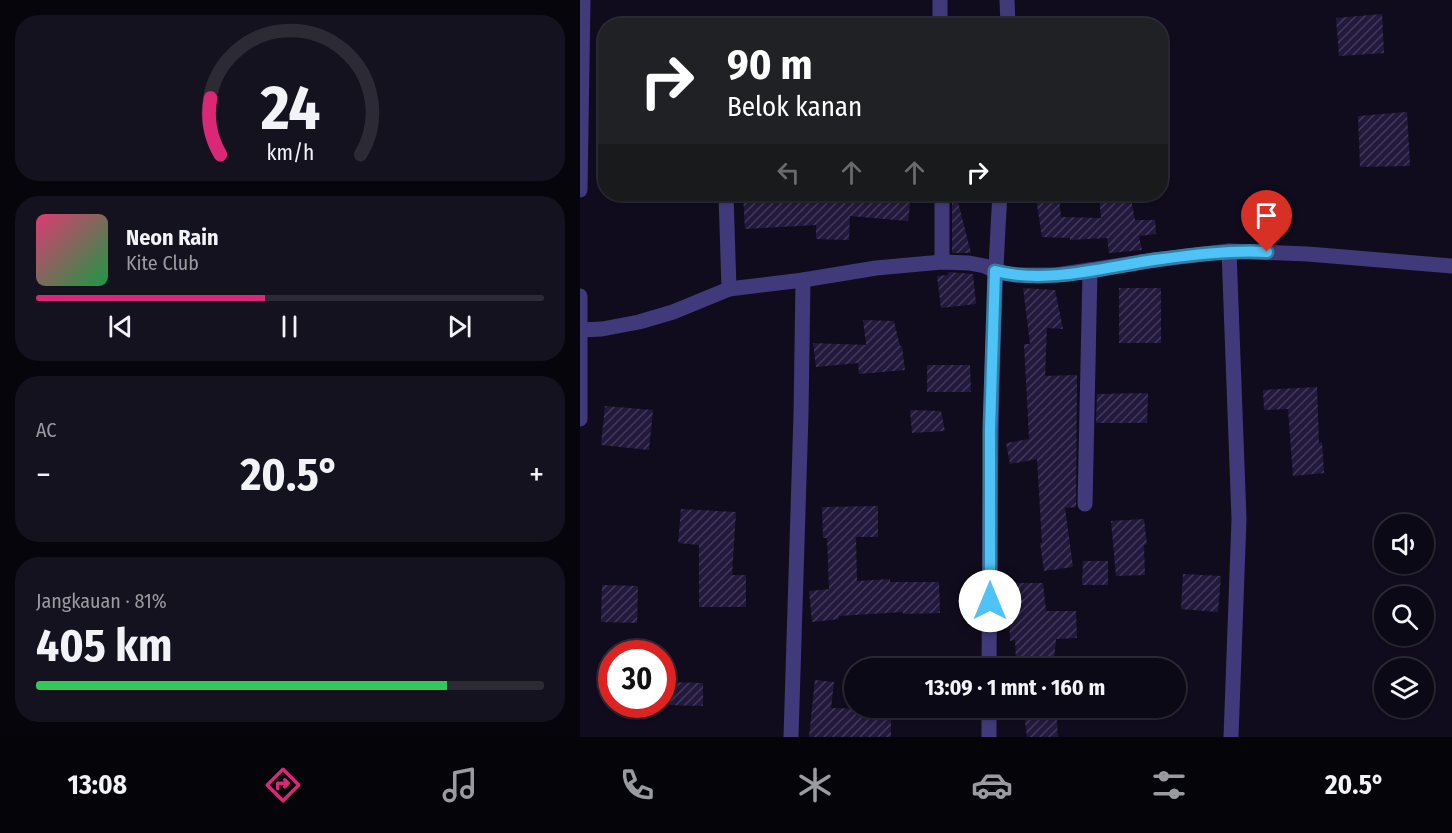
<!DOCTYPE html>
<html lang="id">
<meta charset="utf-8">
<style>
body{margin:0;font-family:"Fira Sans Condensed",sans-serif;background:#15121f;color:#f1f3f6;height:100vh;display:flex;flex-direction:column;font-size:22px;white-space:nowrap}
*{box-sizing:border-box;margin:0}
p{font-size:20px;color:#9a9aa1}
.icon{flex:none;width:33px;height:33px;fill:none;stroke:currentColor;stroke-width:2;stroke-linecap:round;stroke-linejoin:round}
.map{position:relative;flex:1;overflow:hidden}
.panel{display:flex;flex-direction:column;gap:15px;padding:15px;background:#07050c;width:580px}
.panel>*{flex:none}
.guide{position:absolute;left:18px;top:18px;width:570px;height:183px;border-radius:24px;box-shadow:0 2px 4px #0004,0 0 0 2px #2c2a35;background:#202124;color:#fff;overflow:hidden}
.controls{position:absolute;left:794px;top:514px;display:grid;gap:12px}
.controls a{display:grid;place-items:center;width:60px;height:60px;border-radius:50%;background:#0c0916;box-shadow:0 2px 4px #0004,0 0 0 2px #2c2a35;font-size:30px}
.speed{position:absolute;left:18px;top:640px;display:flex;gap:12px;font-size:30px;font-weight:700;text-align:center}
.speed>*{display:grid;place-content:center;width:78px;height:78px;border-radius:50%;background:#0c0916;box-shadow:0 2px 4px #0004,0 0 0 2px #2c2a35;line-height:1}
.speed .limit{border:9px solid #d22;background:#fff;color:#111}
.pin{position:absolute;display:grid;place-items:center;width:51px;height:51px;color:#fff;margin:-62px -26px;border-radius:50% 50% 50% 0;rotate:-45deg;box-shadow:0 0 6px #0007}
.pin .icon{rotate:45deg}
.me{position:absolute;width:66px;margin:-33px;rotate:0deg;stroke-linejoin:round;filter:drop-shadow(0 0 4px #0008)}
.turn{display:flex;align-items:center;gap:21px;height:126px;padding:0 30px;font-size:27px}
.turn .icon{width:78px;height:78px;stroke-width:2.5}
.turn b{display:block;font-size:42px;line-height:51px}
.lanes{display:flex;align-items:center;height:57px;padding:0 30px;background:#0003;justify-content:center;gap:30px;direction:ltr}
.lanes .off{opacity:.35}
.big{font-size:45px;font-weight:700;line-height:1.1}
.panel .card{flex:1;display:flex;flex-direction:column;justify-content:center;gap:9px;min-width:0;padding:0 21px;border-radius:24px;background:#15121f}
.panel .dial{align-items:center;gap:0}
.dial svg{height:156px;overflow:visible;fill:none;stroke:#2c2a35;stroke-width:7;stroke-linecap:round;text-anchor:middle}
.dial text{fill:#f1f3f6;stroke:none}
.song{display:flex;align-items:center;gap:18px}
.cover{width:72px;height:72px;border-radius:9px;background:linear-gradient(135deg,hsl(340 70% 55%),hsl(140 70% 35%))}
.played{height:6px;border-radius:3px;background:linear-gradient(90deg,#db2777 45%,#2c2a35 45%)}
.keys{display:flex;justify-content:space-around;direction:ltr}
.heat{display:flex;justify-content:space-between;align-items:center;font-size:33px;direction:ltr}
.charge{height:9px;border-radius:4px;background:linear-gradient(90deg,#34c759 81%,#2c2a35 0)}
.trip{position:absolute;left:264px;top:658px;width:342px;height:60px;border-radius:30px;background:#0c0916;box-shadow:0 2px 4px #0004,0 0 0 2px #2c2a35;font-weight:700;line-height:60px;text-align:center}
.dock{display:flex;height:96px;justify-content:space-around;align-items:center;background:#050409;color:#9a9aa1}
.dock .icon{width:42px;height:42px}
.dock .on{color:#db2777}
.dock b{font-size:27px;color:#f1f3f6}
main{display:flex;flex:1;min-height:0}
.map>svg:first-child{display:block}
.building{fill:url(#building-hatch)}
.lines{fill:none;stroke-linecap:round;stroke-linejoin:round}
.street{stroke:#40397a;stroke-width:15}
.route-casing{stroke:#337fa1;stroke-width:15}
.route{stroke:#4fc3f7;stroke-width:10}
</style>
<main>
<section class="panel">
<div class="card dial"><svg viewBox="0 0 100 80">
<path d="M14 69A42 42 0 1 1 86 69"/>
<path d="M14 69A42 42 0 0 1 9 40" stroke="#db2777"/>
<text x="50" y="56" font-size="32" font-weight="700">24</text>
<text x="50" y="72" font-size="11">km/h</text>
</svg></div>
<div class="card">
<div class="song"><i class="cover"></i><div><b>Neon Rain</b><p>Kite Club</p></div></div>
<div class="played"></div>
<div class="keys"><svg class="icon" aria-label="previous" viewBox="0 0 24 24"><path d="M18 5L8 12l10 7zM5 5v14"/></svg><svg class="icon" aria-label="pause" viewBox="0 0 24 24"><path d="M8 5v14M16 5v14"/></svg><svg class="icon" aria-label="next" viewBox="0 0 24 24"><path d="M6 5l10 7-10 7zM19 5v14"/></svg></div>
</div>
<div class="card"><p>AC</p>
<div class="heat"><a>−</a><b class="big">20.5°</b><a>+</a></div>
</div>
<div class="card"><p>Jangkauan · 81%</p><b class="big">405 km</b><div class="charge"></div></div>
</section>
<div class="map">
<svg width="872" height="737" viewBox="0 0 872 737">
<defs>
<pattern id="building-hatch" width="6" height="6" patternUnits="userSpaceOnUse" patternTransform="scale(1.5)"><rect width="6" height="6" fill="#23193d"/><path d="M-1 1l2-2M0 6l6-6M5 7l2-2" fill="none" stroke="#42395a"/></pattern>
</defs>
<rect width="100%" height="100%" fill="#100c1d"/>
<g class="building">
<polygon points="802,14 804,53 759,56 756,18"/>
<polygon points="827,112 830,166 780,167 778,116"/>
<polygon points="163,194 331,194 328,221 270,216 269,240 236,239 236,225 165,229"/>
<polygon points="372,194 376,194 391,253 372,253"/>
<polygon points="519,194 550,194 555,220 575,220 576,234 559,236 562,250 529,253 527,238 490,240 490,238 462,237 456,199 479,197 481,217 521,218"/>
<polygon points="368,272 393,274 396,304 361,308 357,276 368,275"/>
<polygon points="443,288 475,290 483,329 467,328 465,376 497,375 496,507 485,508 493,567 464,571 460,543 462,543 457,459 430,464 426,443 449,439 444,344 450,344"/>
<rect x="539" y="288" width="42" height="55"/>
<polygon points="283,320 314,321 320,346 322,346 325,370 279,374 278,363 236,367 233,343 286,345"/>
<polygon points="347,365 390,365 391,392 347,392"/>
<polygon points="737,387 739,443 742,442 744,473 713,476 708,409 684,410 683,390"/>
<polygon points="568,393 567,423 516,423 517,394"/>
<polygon points="25,406 73,410 69,450 21,445"/>
<polygon points="330,410 361,411 365,431 332,433"/>
<polygon points="298,506 298,537 276,537 277,581 310,579 310,582 359,582 360,613 323,614 323,612 259,616 259,619 232,622 229,591 249,589 247,538 243,538 242,507"/>
<polygon points="101,509 156,512 152,575 166,575 166,607 119,607 119,545 98,543"/>
<polygon points="564,519 567,544 564,545 565,575 536,576 531,521"/>
<polygon points="503,561 528,561 528,585 502,585"/>
<polygon points="603,574 641,576 638,612 601,609"/>
<polygon points="428,583 463,583 466,611 496,611 497,638 476,639 474,661 436,662 435,640 430,641"/>
<polygon points="22,585 58,586 57,623 21,622"/>
<polygon points="235,680 254,682 251,708 311,710 311,737 229,737"/>
<polygon points="88,682 123,683 123,706 87,705"/>
<polygon points="443,708 476,708 478,737 447,737"/>
</g>
<g class="lines">
<g class="street">
<polyline points="360,0 360,26"/>
<polyline points="427,0 428,26"/>
<polyline points="0,190 3,0"/>
<polyline points="146,194 149,289"/>
<polyline points="362,194 362,262"/>
<polyline points="649,251 659,519 651,737"/>
<polyline points="0,296 0,419"/>
<polyline points="1,330 22,329 59,322 93,312 149,289 223,280 296,268 362,262 389,263 405,266 415,271 434,275 476,275 575,260 649,251 728,254 872,266"/>
<polyline points="505,504 510,270"/>
<path d="M 409,669 C 410,510 410,352 420,194"/>
<polyline points="211,737 221,414 223,280"/>
<polyline points="409,737 409,708"/>
</g>
</g>
<g class="lines">
<defs>
<path id="route" d="M 410,601 L 410,429 L 415,271 C 467,284 521,268 574,260 C 611,255 649,250 687,252"/>
</defs>
<use href="#route" class="route-casing"/>
<use href="#route" class="route"/>
</g>
</svg>
<div class="controls">
<a><svg class="icon" aria-label="sound" viewBox="0 0 24 24"><path d="M4 9h4l5-4v14l-5-4H4zM17 9q2 3 0 6"/></svg></a>
<a><svg class="icon" aria-label="search" viewBox="0 0 24 24"><circle cx="10" cy="10" r="6"/><path d="M15 15l6 6"/></svg></a>
<a><svg class="icon" aria-label="layers" viewBox="0 0 24 24"><path d="M12 4l9 5-9 5-9-5zM3 14l9 5 9-5"/></svg></a>
</div>
<div class="speed"><div class="limit">30</div></div>
<div class="pin" style="left:687px;top:252px;background:#d93025"><svg class="icon" aria-label="arrive" viewBox="0 0 24 24"><path d="M6 21V4h12l-3 4 3 4H6"/></svg></div>
<svg class="me" style="left:410px;top:601px" viewBox="-20 -20 40 40"><circle r="19" fill="#fff"/><path d="M0-13L10 11 0 6-10 11z" fill="#4fc3f7"/></svg>
<div class="trip">13:09 · 1 mnt · 160 m</div>
<div class="guide">
<div class="turn"><svg class="icon" aria-label="right" viewBox="0 0 24 24"><path d="M7 20v-9h11M14 6l5 5-5 5"/></svg><div><b>90 m</b>Belok kanan</div></div>
<div class="lanes"><svg class="icon off" aria-label="left" viewBox="0 0 24 24"><path d="M17 20v-9H6M10 6l-5 5 5 5"/></svg><svg class="icon off" aria-label="ahead" viewBox="0 0 24 24"><path d="M12 20V5M6 11l6-6 6 6"/></svg><svg class="icon off" aria-label="ahead" viewBox="0 0 24 24"><path d="M12 20V5M6 11l6-6 6 6"/></svg><svg class="icon" aria-label="right" viewBox="0 0 24 24"><path d="M7 20v-9h11M14 6l5 5-5 5"/></svg></div>
</div>
</div>
</main>
<nav class="dock">
<b>13:08</b>
<svg class="icon on" aria-label="directions" viewBox="0 0 24 24"><path d="M12 3l9 9-9 9-9-9zM9 14v-3h6M13 9l2 2-2 2"/></svg>
<svg class="icon" aria-label="music" viewBox="0 0 24 24"><path d="M9 18V5l10-2v13"/><circle cx="6" cy="18" r="3"/><circle cx="16" cy="16" r="3"/></svg>
<svg class="icon" aria-label="phone" viewBox="0 0 24 24"><path d="M5 4h4l2 5-3 2q2 4 5 5l2-3 5 2v4C11 20 4 13 5 4z"/></svg>
<svg class="icon" aria-label="climate" viewBox="0 0 24 24"><path d="M12 3v18M4 7l16 10M4 17L20 7"/></svg>
<svg class="icon" aria-label="car" viewBox="0 0 24 24"><path d="M5 17H2v-5l4-1 3-4h7l3 4 3 1v5h-3M9 17h6M6 11h13"/><circle cx="7" cy="17" r="2"/><circle cx="17" cy="17" r="2"/></svg>
<svg class="icon" aria-label="filters" viewBox="0 0 24 24"><path d="M4 7h16M4 17h16"/><circle cx="9" cy="7" r="2"/><circle cx="15" cy="17" r="2"/></svg>
<b>20.5°</b>
</nav>
